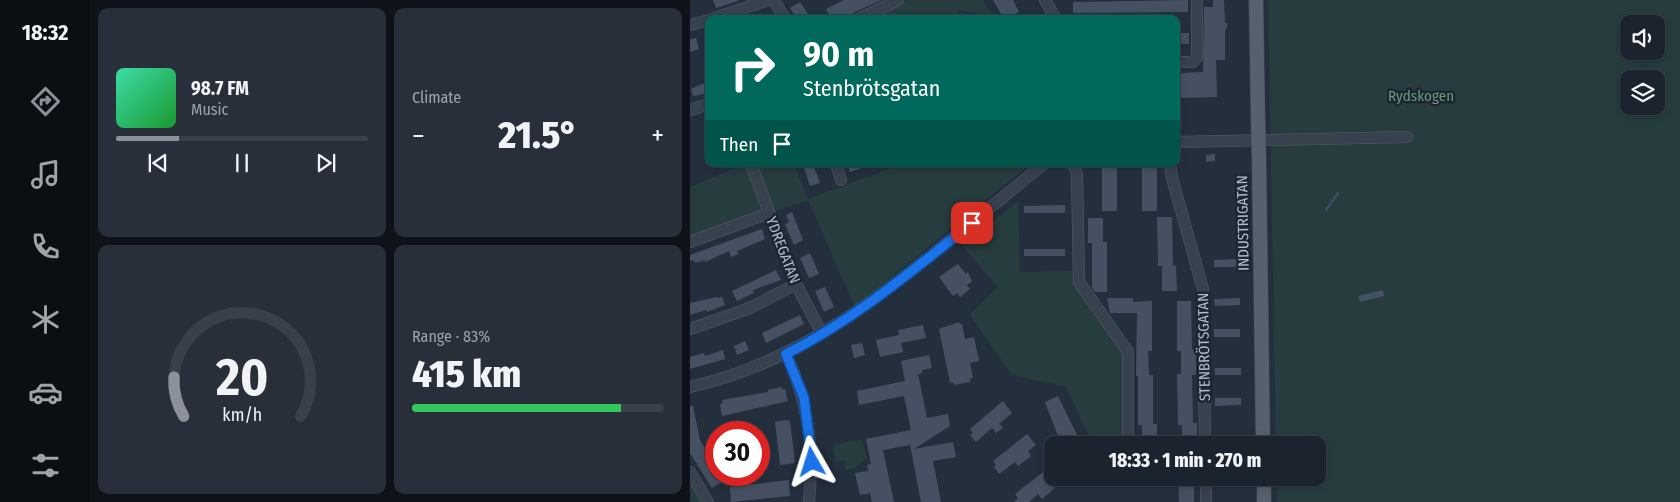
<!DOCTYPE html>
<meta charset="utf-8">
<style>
body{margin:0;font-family:"Fira Sans Condensed",sans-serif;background:#282f3a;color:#f1f3f6;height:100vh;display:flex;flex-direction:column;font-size:19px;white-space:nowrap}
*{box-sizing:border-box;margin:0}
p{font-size:16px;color:#a0a4aa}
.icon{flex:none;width:28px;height:28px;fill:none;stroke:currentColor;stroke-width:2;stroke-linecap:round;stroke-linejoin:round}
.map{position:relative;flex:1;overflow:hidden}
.side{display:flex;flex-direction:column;gap:8px;padding:8px;background:#0f1319;width:600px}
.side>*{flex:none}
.hud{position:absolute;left:15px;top:15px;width:475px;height:152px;border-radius:10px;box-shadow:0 2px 8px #0003,0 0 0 1px #39404a;background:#00695c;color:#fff;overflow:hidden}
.controls{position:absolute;left:930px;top:15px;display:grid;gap:10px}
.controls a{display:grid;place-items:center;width:45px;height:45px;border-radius:10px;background:#1b232e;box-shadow:0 2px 8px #0003,0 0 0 1px #39404a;font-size:25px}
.speed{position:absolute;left:15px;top:421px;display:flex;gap:10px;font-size:25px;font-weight:700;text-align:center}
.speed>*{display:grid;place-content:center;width:65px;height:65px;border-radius:50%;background:#1b232e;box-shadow:0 2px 8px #0003,0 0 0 1px #39404a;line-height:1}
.speed .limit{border:8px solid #d22;background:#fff;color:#111}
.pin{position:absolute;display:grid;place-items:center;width:42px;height:42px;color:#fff;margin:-21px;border-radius:10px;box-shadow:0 2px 8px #0006}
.me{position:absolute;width:55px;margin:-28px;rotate:354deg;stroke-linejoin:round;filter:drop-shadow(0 0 4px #0008)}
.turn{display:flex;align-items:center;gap:18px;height:105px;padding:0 15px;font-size:22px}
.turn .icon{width:65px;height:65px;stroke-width:2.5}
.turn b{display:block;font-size:35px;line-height:42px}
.then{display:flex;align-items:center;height:48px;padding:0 15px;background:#0003;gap:10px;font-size:19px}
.big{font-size:38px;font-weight:800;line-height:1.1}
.side .card{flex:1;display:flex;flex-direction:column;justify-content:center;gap:8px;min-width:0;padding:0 18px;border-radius:10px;background:#282f3a}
.side .dial{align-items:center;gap:0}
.dial svg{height:130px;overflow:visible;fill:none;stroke:#39404a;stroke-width:7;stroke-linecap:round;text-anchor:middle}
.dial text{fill:#f1f3f6;stroke:none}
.song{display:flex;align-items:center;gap:15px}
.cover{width:60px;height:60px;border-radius:8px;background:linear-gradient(135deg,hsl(160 70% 55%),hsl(130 70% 35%))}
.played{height:5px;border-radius:2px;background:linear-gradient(90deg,#8c9099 25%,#39404a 25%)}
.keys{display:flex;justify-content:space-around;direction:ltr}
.heat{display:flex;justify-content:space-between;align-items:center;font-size:28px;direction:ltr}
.charge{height:8px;border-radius:4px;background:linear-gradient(90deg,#34c759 83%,#39404a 0)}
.side .tiles{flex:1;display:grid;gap:8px;grid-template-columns:repeat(2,1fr)}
.trip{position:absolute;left:354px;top:436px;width:282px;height:50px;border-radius:10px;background:#1b232e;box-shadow:0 2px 8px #0003,0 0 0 1px #39404a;font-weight:800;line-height:50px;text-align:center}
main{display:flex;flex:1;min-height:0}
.dock{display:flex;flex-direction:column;width:90px;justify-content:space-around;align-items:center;background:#0b0e12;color:#a0a4aa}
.dock .icon{width:35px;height:35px}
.dock .selected{color:#8c9099}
.dock b{font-size:22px;color:#f1f3f6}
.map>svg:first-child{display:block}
.green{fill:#263c3f;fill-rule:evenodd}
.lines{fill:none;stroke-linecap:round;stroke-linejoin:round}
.stream{stroke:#394c67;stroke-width:2.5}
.building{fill:#455162}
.minor-casing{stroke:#565f6c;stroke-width:12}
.major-casing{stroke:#414a57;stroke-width:15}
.minor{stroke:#38414e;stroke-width:11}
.major{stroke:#56606e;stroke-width:14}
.major-bridge-casing{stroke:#414a57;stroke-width:15;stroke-linecap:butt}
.major-bridge{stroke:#56606e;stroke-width:14}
.route-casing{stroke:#114b97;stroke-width:12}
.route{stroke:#1a73e8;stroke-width:9}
.labels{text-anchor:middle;stroke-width:5;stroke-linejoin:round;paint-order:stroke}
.park-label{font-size:15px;fill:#6b9a76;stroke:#1d2633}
.street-label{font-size:15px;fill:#b4bcc9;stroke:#1d2633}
</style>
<main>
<nav class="dock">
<b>18:32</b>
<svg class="icon selected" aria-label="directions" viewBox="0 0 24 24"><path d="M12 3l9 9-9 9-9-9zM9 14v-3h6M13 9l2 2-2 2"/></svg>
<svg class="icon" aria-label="music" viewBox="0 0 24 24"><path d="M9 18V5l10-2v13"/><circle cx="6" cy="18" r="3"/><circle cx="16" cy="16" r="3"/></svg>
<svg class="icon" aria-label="phone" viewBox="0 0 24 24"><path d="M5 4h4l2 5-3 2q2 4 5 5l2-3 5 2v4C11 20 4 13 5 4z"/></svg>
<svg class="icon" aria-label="climate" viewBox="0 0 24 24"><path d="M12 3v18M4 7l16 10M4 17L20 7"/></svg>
<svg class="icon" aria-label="car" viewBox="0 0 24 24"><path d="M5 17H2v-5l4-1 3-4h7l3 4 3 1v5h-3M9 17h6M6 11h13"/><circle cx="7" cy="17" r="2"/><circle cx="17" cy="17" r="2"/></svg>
<svg class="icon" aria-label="filters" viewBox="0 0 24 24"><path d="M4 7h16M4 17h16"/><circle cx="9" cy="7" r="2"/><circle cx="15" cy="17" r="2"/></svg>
</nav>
<section class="side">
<div class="tiles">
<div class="card">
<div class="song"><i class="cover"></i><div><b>98.7 FM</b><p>Music</p></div></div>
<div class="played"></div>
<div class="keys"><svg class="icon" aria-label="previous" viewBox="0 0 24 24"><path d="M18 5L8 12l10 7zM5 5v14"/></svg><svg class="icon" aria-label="pause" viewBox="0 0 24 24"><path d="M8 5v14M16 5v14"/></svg><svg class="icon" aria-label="next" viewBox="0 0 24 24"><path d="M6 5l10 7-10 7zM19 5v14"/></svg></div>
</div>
<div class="card"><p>Climate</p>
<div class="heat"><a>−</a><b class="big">21.5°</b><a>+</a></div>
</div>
<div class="card dial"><svg viewBox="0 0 100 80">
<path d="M14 69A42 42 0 1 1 86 69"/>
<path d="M14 69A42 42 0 0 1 8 45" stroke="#8c9099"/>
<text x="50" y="56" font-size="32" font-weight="700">20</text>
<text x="50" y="72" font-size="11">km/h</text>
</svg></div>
<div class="card"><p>Range · 83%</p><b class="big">415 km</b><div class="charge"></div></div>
</div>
</section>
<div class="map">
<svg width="990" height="502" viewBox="0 0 990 502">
<rect width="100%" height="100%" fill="#242f3e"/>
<g class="green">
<polygon points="217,0 293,0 303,16 269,10 267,19 179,19"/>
<path d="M 578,0 L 990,0 L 990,502 L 587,502 L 586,478 L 628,478 L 628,445 L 586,445 ZM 939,24 L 966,24 L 966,51 L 939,51 ZM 939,79 L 966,79 L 966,106 L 939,106 Z"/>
<polygon points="56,164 73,211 0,238 0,187"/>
<polygon points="67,164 104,164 118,199 212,164 340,164 165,307 118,200 84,212"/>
<polygon points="328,201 330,272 385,271 434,352 435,445 403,445 376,387 322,375 280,315 308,287 272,246"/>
<polygon points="172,439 177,458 164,468 156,470 154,460 146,462 143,445"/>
<polygon points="0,483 12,502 0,502"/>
</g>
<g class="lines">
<polyline class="stream" points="636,210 648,193"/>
</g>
<g class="building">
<polygon points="23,0 47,0 48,1 26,8"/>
<polygon points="191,0 165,12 157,19 141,19 136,9 154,0"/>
<polygon points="303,0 323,0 329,12 325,14 328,19 314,19"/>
<polygon points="498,0 498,12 383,13 383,2"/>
<polygon points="523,0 534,0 535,23 538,23 535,32 535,60 526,60 527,97 486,98 486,86 490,86 490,73 513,72 514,7 523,7"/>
<polygon points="110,2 121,19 107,19 100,8"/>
<rect x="486" y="33" width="13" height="11"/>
<polygon points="6,38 9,49 0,52 0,39"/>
<polygon points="19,81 19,93 3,96 1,89"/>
<polygon points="525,154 525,161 516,162 516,155"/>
<polygon points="113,164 123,164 130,183 120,186"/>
<polygon points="157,164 181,164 181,165 160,172"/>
<rect x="412" y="164" width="15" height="47"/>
<rect x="452" y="164" width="15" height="47"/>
<polygon points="375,205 375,213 334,213 334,206"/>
<polygon points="102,212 113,240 104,245 95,224 99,222 96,215"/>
<polygon points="467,217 482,217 483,266 486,265 487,291 472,291 472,266 468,266"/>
<polygon points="398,218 413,218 413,242 417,242 417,292 405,292 402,288 402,243 398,243"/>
<polygon points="72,229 75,239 47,251 48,254 41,257 39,251 15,262 15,260 5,263 4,260 0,261 0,255"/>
<rect x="334" y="249" width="41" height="7"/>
<polygon points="120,253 129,274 119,278 110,258"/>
<polygon points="549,259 549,267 524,267 524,260"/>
<polygon points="268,264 276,274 278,272 282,281 277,285 280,289 270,297 267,293 263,296 249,277"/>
<polygon points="86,270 91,280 63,290 64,293 47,301 42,291"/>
<polygon points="135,287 144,307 134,312 125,291"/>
<polygon points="693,290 694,296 670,302 668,296"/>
<polygon points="27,297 28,298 32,297 35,305 17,312 16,310 0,315 0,303"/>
<polygon points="417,298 443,298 443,302 462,301 462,351 458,351 459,375 463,375 463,424 467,424 467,445 452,445 452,425 448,425 448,376 446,376 447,313 420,313"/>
<polygon points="550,298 550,305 525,306 524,299"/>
<polygon points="487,301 501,301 502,349 506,350 506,375 502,375 503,423 507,423 507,445 492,445 492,425 488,425 487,374 491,374 491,351 487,351"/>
<polygon points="110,315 114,324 76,343 72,333"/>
<polygon points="269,322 270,324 272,324 275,339 284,337 289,361 280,363 283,378 280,379 280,382 264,385 263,382 260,383 249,329"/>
<polygon points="233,325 236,338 211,343 213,352 190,357 186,340 209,335 208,330"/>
<rect x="524" y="329" width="26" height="8"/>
<polygon points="55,341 59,350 47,355 44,346"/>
<polygon points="172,343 175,355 164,358 161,345"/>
<polygon points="33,350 35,359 0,369 0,357 14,353 15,356"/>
<polygon points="239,355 242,368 232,370 232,373 228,374 237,418 258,414 260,426 224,449 263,442 266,457 243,461 251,502 231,502 220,445 193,450 204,502 182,502 180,493 170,495 165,473 178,471 177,465 181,464 176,439 221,430 214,396 169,405 167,391 215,381 211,361"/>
<rect x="525" y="368" width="26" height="7"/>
<polygon points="92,387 92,390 95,389 98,401 32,416 30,404 33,403 32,400 78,392 78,390"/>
<polygon points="368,396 392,445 373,445 366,431 355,402"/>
<polygon points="525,398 551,398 551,405 525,406"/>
<polygon points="313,401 322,413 309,424 313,428 306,433 302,428 286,442 280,435 283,433 280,429"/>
<polygon points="0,406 3,406 10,440 26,465 26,475 32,475 35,480 22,488 0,453"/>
<polygon points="95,420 100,421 105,463 90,465 85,422"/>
<polygon points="337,434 346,445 338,451 341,456 328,466 325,462 309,474 304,467 306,465 303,461"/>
<rect x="526" y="437" width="25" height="7"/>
<polygon points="362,465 362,478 370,478 361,484 365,488 352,499 348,494 339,502 324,502 328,498 325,494"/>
<polygon points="488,478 504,478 504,502 489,502"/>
<polygon points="99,480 100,496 41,502 40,487"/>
</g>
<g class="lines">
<defs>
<g id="minor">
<polyline points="84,0 95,19"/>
<polyline points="355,0 366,19"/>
<polyline points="22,19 78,0"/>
<polyline points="168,19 208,0"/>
<polyline points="0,25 19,20"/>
<polyline points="486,62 503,62 507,57 507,0"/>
<polyline points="0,110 19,104"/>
<polyline points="486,142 717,137"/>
<polyline points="61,164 106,284 132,334"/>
<polyline points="146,164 151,180"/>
<polyline points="383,164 387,174 389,282 438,352 438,445"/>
<polyline points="480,164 482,178 513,289 515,445"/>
<polyline points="0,242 79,213"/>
<polyline points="0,329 60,308 106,284"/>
<path d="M 96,354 C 119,403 124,448 119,502"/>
<path d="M 0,387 C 102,364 179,306 259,241 C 290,215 323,190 353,164"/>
<polyline points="0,472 18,502"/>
<polyline points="516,478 516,502"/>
</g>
<g id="major">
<polyline points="566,0 568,120"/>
<polyline points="569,159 573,445"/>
<polyline points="574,478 574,502"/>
</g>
</defs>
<use href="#minor" class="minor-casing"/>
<use href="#major" class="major-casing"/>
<use href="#minor" class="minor"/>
<use href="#major" class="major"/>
<defs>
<polyline id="major-bridge" points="568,120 569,159"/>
</defs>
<use href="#major-bridge" class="major-bridge-casing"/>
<use href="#major-bridge" class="major-bridge"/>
</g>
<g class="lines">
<defs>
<path id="route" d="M 122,462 L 114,398 L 96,354 C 165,319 222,271 282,223"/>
</defs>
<use href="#route" class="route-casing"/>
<use href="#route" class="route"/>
</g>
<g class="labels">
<g class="park-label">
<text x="731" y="101">Rydskogen</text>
</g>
<g class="street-label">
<text transform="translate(553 223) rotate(-91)" y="5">INDUSTRIGATAN</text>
<text transform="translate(93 250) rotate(69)" y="5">YDREGATAN</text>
<text transform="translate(514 347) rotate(-91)" y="5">STENBRÖTSGATAN</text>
</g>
</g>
</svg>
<div class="controls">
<a><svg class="icon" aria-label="sound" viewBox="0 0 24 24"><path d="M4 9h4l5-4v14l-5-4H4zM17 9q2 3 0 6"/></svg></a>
<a><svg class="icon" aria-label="layers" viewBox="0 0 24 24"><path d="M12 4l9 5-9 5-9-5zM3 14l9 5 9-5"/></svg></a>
</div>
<div class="speed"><div class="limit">30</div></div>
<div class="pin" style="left:282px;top:223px;background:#d93025"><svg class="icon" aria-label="arrive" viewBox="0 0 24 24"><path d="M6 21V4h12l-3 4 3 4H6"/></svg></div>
<svg class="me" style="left:122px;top:462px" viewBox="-20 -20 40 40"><path d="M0-17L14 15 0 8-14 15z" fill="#1a73e8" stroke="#fff" stroke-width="4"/></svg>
<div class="trip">18:33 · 1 min · 270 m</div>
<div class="hud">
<div class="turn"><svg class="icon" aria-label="right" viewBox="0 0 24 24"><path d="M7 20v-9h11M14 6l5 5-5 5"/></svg><div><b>90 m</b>Stenbrötsgatan</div></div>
<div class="then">Then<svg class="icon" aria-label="arrive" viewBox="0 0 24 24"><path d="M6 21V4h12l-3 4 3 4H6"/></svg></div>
</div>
</div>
</main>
